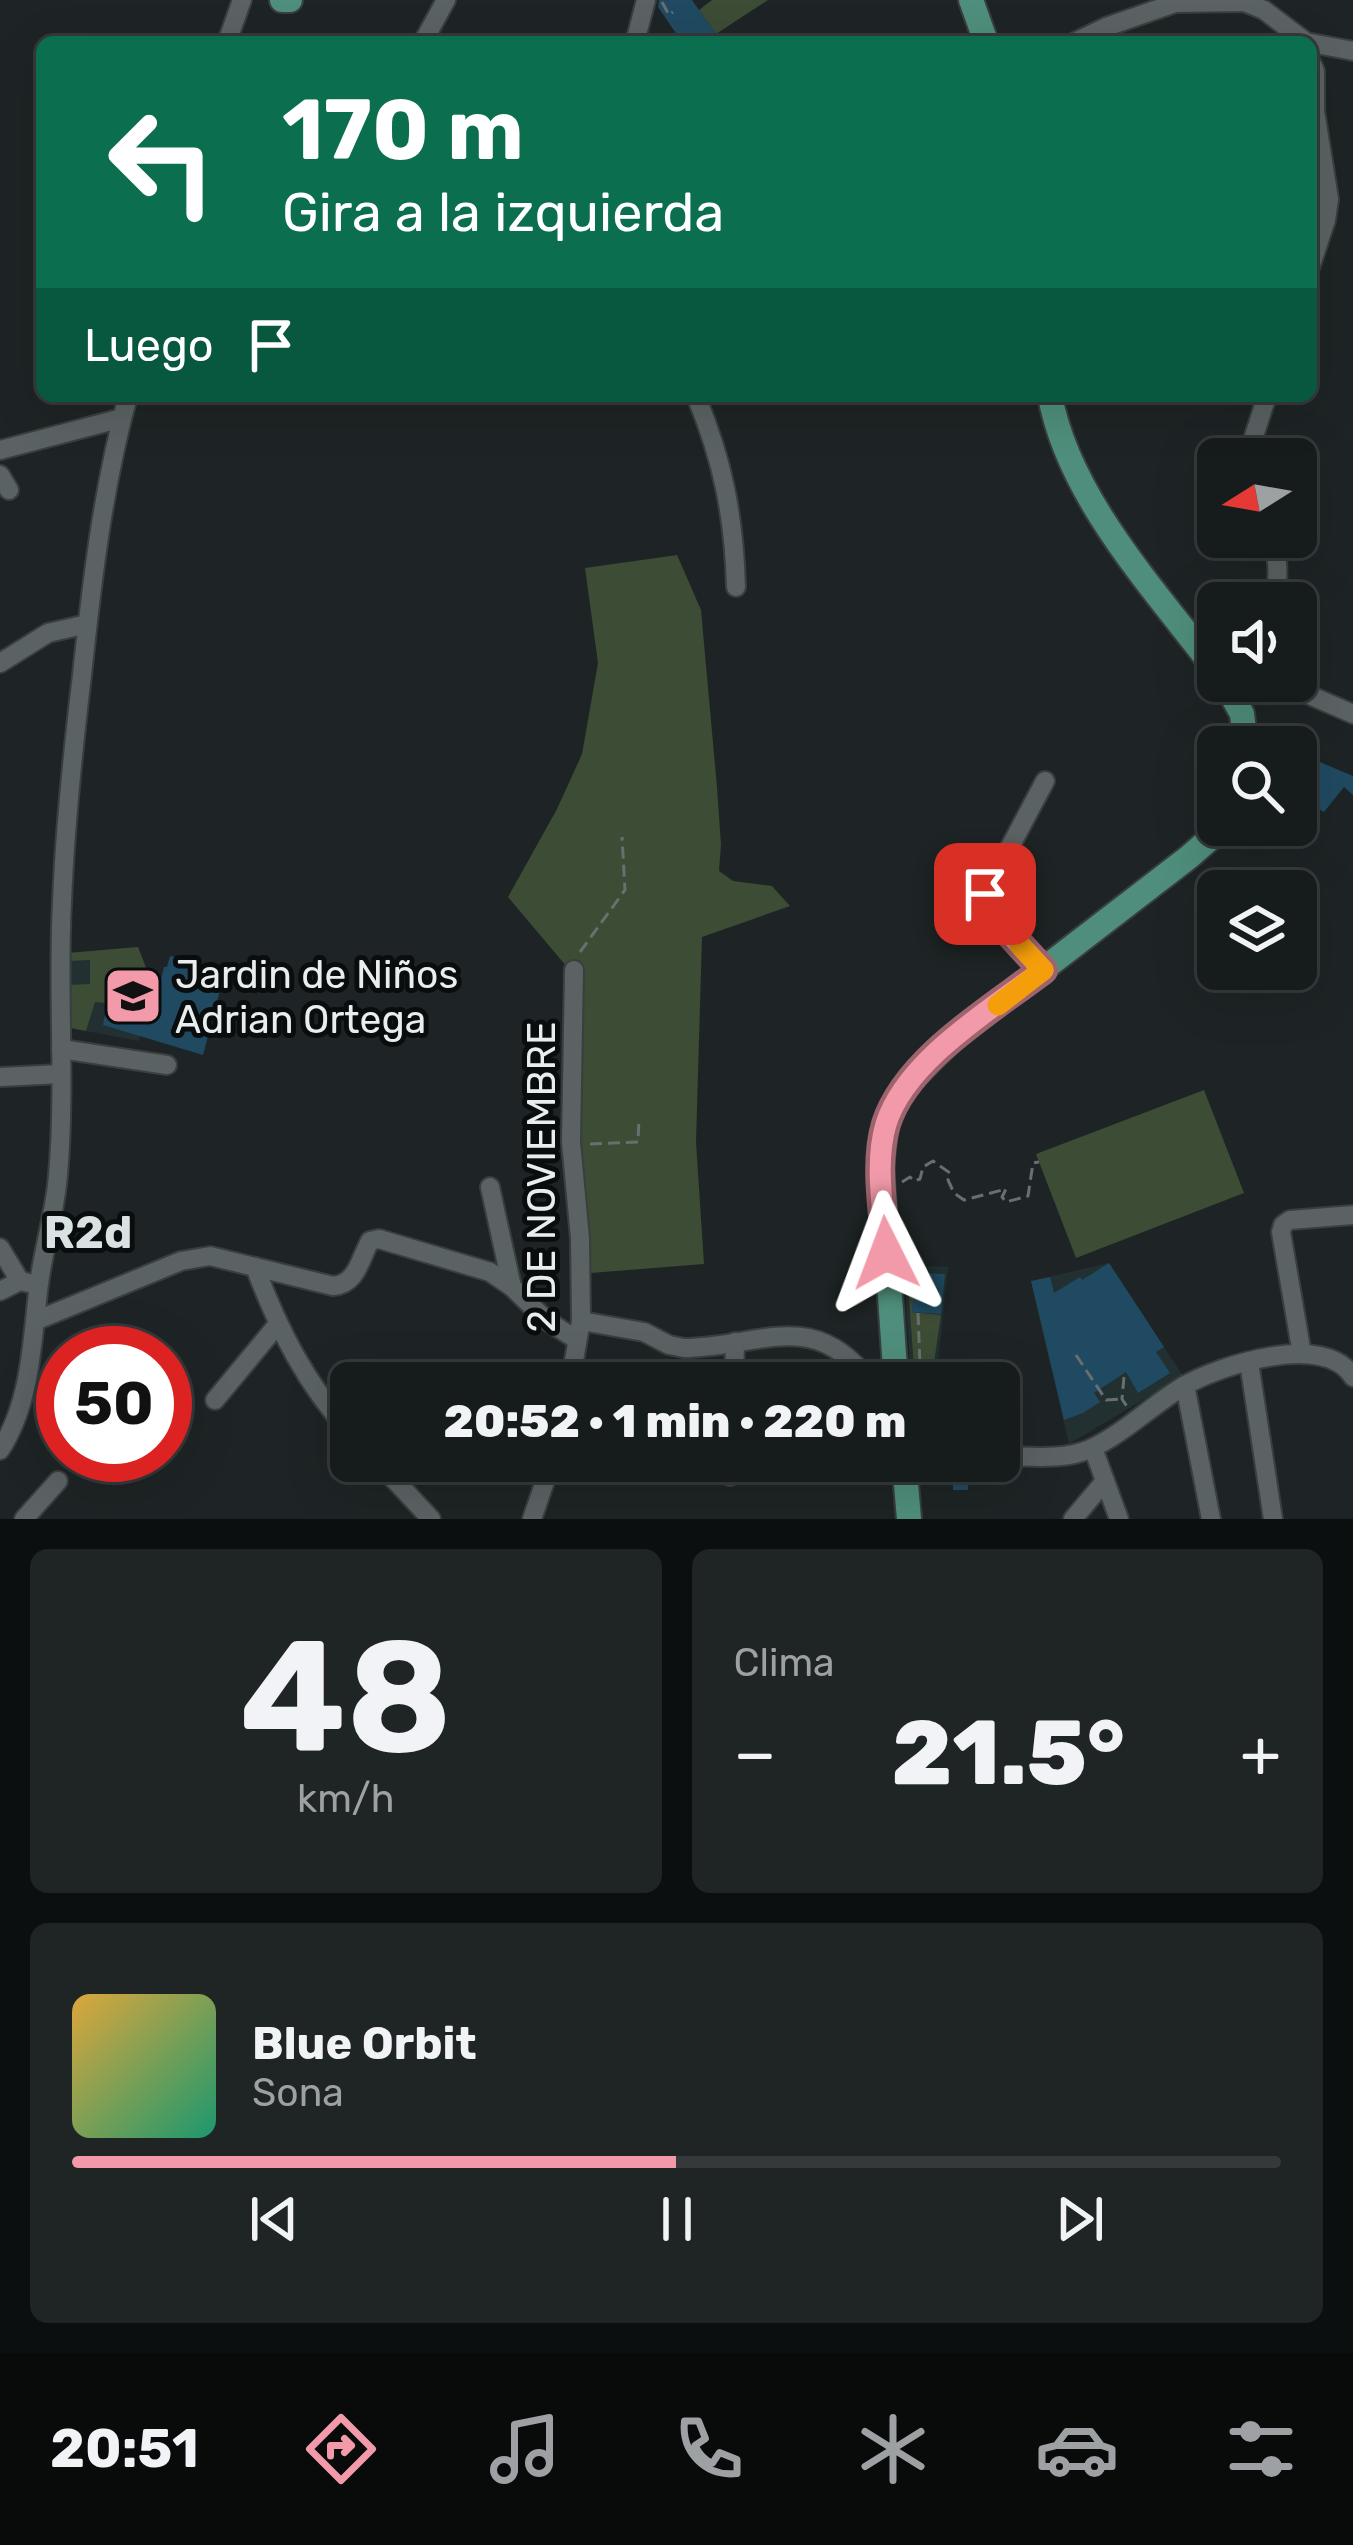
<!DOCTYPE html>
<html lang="es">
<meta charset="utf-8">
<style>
body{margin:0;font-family:Rubik,sans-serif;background:#1f2425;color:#f1f3f6;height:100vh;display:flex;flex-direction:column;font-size:45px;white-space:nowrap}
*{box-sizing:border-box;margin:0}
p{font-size:39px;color:#9ea1a3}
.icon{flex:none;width:66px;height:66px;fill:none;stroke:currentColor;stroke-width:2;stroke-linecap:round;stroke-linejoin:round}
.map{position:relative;height:1519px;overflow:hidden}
.drawer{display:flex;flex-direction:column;gap:30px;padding:30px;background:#0c0f0f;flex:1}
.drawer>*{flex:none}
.hud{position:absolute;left:36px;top:36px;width:1281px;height:366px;border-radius:18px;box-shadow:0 12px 48px #0002,0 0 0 3px #35393b;background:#0b6e4f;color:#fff;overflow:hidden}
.needle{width:78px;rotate:259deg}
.tools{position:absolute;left:1197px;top:438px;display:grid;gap:24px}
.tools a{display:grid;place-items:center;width:120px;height:120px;border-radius:18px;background:#161b1c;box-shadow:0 12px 48px #0002,0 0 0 3px #35393b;font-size:60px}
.speed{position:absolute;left:36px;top:1326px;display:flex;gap:24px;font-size:60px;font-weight:700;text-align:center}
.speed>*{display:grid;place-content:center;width:156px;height:156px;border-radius:50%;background:#161b1c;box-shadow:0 12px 48px #0002,0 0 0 3px #35393b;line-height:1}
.speed .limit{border:18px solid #d22;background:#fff;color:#111}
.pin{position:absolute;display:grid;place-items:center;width:102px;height:102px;color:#fff;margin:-51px;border-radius:24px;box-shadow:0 6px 18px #0006}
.me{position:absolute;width:132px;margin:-66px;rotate:357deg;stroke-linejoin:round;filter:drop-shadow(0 0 9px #0008)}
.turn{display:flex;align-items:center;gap:42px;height:252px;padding:0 48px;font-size:54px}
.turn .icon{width:156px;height:156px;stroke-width:2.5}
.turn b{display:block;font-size:84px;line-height:102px}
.then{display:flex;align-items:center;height:114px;padding:0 48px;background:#0003;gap:24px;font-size:45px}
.big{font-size:90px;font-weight:800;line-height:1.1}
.drawer .card{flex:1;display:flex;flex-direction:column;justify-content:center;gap:18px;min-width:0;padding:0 42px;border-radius:18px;background:#1f2425}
.drawer .dial{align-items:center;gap:0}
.dial b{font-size:156px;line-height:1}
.song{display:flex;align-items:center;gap:36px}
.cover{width:144px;height:144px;border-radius:18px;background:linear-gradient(135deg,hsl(40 70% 55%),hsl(160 70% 35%))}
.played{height:12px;border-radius:6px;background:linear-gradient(90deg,#f39aaa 50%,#35393b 50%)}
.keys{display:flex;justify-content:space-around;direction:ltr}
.heat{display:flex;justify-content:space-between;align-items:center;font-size:66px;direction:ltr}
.drawer .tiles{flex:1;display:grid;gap:30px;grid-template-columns:1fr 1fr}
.card:last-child{grid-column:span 2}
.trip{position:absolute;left:330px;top:1362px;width:690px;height:120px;border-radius:18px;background:#161b1c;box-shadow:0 12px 48px #0002,0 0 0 3px #35393b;font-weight:800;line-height:120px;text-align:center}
.dock{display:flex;height:192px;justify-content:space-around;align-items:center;background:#090b0b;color:#9ea1a3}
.dock .icon{width:84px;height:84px}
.dock .active{color:#f39aaa}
.dock b{font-size:54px;color:#f1f3f6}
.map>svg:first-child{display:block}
.built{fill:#223031}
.green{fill:#3c4c35}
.building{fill:#204a61}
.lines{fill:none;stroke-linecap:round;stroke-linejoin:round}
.minor-casing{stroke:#393e3f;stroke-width:22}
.major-casing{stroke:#393e3f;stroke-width:28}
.path{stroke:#696e6f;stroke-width:3;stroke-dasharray:12 6;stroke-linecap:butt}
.minor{stroke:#5b6263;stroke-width:18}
.major{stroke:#4f8e7c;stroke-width:24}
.route-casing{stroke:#9e646e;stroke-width:30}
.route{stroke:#f39aaa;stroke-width:21}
.slow{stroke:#f59e0b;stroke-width:21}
.labels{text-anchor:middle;stroke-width:10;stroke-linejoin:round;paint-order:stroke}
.poi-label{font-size:39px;fill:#e8eded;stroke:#0a0d0d;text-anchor:start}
.street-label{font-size:39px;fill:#e8eded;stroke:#0a0d0d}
.quarter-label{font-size:45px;font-weight:bold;fill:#d9e1e2;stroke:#0a0d0d}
</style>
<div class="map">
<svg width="1353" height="1519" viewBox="0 0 1353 1519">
<rect width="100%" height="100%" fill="#1e2425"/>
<g class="built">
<polygon points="138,947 151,981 151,998 139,1041 65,1027 68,953"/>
<polygon points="1109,1263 1183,1376 1069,1444 1031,1281"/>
<polygon points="904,1265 948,1267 936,1383 911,1383"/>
</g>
<g class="green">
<polygon points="712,0 768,0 716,34 699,10"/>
<polygon points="677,555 701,610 717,787 721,845 719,871 733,881 772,886 790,906 702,937 696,1142 704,1264 591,1273 578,1144 567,967 508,897 557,809 582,754 598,663 585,568"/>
<polygon points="138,947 150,978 148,979 114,970 107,1003 95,1002 86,1031 65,1027 67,985 90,984 90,960 68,961 68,953"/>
<polygon points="1204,1090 1244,1193 1076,1258 1036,1154"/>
<polygon points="907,1269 918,1270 912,1312 941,1315 931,1383 915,1383"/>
</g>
<g class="building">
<polygon points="659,0 692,0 722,42 682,42 658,7"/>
<polygon points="1296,752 1353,776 1353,795 1344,787 1324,812 1296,796"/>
<polygon points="170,956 195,961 194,972 223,979 203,1055 103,1025 114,970 160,983 164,967 167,967"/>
<polygon points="1109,1263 1164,1347 1156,1352 1170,1373 1138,1393 1126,1372 1094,1393 1100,1402 1083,1413 1064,1420 1031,1281 1050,1277 1054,1293 1080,1277 1082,1280"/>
<polygon points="917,1273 945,1274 941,1314 912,1312"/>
<polygon points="933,1461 981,1461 981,1473 969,1473 968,1490 953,1490 953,1478 934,1478"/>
</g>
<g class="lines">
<defs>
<g id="minor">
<polyline points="227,42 242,0"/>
<polyline points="423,42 446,0"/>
<polyline points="635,42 646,0"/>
<polyline points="1075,42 1106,27 1175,3 1244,2 1264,10 1306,42"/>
<polyline points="1311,43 1353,51"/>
<polyline points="1311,62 1315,71 1315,111 1329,199 1326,220 1311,265"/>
<path d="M 696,396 C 723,461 734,517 736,587"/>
<polyline points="0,450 122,418"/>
<polyline points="1249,459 1252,442 1267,396"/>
<polyline points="0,475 9,490"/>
<path d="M 1271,537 C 1279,559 1280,581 1272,603"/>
<polyline points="0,663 48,633 87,624"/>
<polyline points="1277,681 1353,714"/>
<polyline points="1043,970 987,909 985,894 1045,781"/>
<polyline points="61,1049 167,1065"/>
<polyline points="0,1077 61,1074"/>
<polyline points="490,1187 512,1287"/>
<polyline points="0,1248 20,1281"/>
<path d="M 255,1267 L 333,1286 C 357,1284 360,1259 370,1241 L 379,1239 L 490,1272 L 512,1287 L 546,1320 L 577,1340"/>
<polyline points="0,1291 20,1281 38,1285"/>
<path d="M 35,1321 L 181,1261 L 210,1256 L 255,1267 C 278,1328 306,1385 351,1433"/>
<path d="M 581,1321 L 644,1332 L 669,1345 L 684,1348 C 761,1347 814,1306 871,1383"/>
<polyline points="1302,1354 1281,1232 1283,1225 1290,1220 1353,1215"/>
<polyline points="1249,1362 1273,1519"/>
<polyline points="570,1383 581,1321 580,1238 571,1142 574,970"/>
<polyline points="734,1383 735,1342"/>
<polyline points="1185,1385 1211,1519"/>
<polyline points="215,1400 278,1324"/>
<polyline points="1093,1448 1119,1519"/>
<path d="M 0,1450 C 30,1405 32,1344 38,1292 C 42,1252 55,1215 58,1175 C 66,1084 57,993 62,902 C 65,826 73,750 82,675 C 92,581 103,487 128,396"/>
<path d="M 999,1456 C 1028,1456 1063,1461 1090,1449 C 1123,1434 1151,1406 1182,1387 C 1219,1365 1326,1331 1353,1377"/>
<polyline points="377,1461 431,1519"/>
<polyline points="730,1476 730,1461"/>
<polyline points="24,1519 58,1481"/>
<polyline points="532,1519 552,1461"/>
<polyline points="1073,1519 1105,1481"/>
</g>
<g id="major">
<polyline points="282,0 290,0"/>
<polyline points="971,0 986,42"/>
<path d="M 1050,396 C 1069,499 1156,591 1218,673"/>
<polyline points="1224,681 1242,714 1246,747"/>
<polyline points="896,1383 881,1166 886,1124 897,1100 910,1081 951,1040 1189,857 1214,835 1221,825"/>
<polyline points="904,1461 909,1519"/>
</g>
</defs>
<use href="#minor" class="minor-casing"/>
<use href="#major" class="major-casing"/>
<g class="path">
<polyline points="662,2 669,15 673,12"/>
<polyline points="580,952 625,890 622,837"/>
<polyline points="590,1144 638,1142 639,1118"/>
<polyline points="902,1182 910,1177 914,1181 920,1179 923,1167 933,1161 950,1173 948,1180 954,1193 964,1200 1006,1189 1002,1197 1006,1202 1028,1196 1033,1163 1039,1162"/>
<polyline points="918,1313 920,1365 923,1383"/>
<polyline points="1076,1355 1106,1400 1122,1399"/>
<polyline points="1124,1377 1122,1399 1128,1408"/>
</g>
<use href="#minor" class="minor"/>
<use href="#major" class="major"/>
</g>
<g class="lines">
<defs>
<path id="route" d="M 886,1253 C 884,1212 874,1164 886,1124 C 906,1060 992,1009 1043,970 L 987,909 L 985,894"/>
</defs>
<use href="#route" class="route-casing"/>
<use href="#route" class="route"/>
<polyline class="slow" points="998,1005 1043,970 1020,945"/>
</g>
<defs>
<symbol id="school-square" viewBox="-11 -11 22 22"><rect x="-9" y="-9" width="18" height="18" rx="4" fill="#f39aaa" stroke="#0a0d0d"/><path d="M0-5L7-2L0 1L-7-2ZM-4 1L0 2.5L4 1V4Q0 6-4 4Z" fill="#111"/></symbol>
</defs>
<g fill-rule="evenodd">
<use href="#school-square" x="100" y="963" width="66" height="66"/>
</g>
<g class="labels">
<g class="poi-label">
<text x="175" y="988">Jardin de Niños<tspan x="175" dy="45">Adrian Ortega</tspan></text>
</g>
<g class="street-label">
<text transform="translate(541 1177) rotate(-90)" y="14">2 DE NOVIEMBRE</text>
</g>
<g class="quarter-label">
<text x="88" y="1248">R2d</text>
</g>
</g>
</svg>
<div class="tools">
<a><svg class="needle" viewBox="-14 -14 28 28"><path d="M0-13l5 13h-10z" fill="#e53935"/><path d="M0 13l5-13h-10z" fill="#9ea1a3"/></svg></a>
<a><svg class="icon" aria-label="sound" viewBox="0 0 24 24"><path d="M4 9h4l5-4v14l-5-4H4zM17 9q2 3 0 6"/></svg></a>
<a><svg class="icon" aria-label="search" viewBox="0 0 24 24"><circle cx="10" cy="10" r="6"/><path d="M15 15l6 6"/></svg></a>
<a><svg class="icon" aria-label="layers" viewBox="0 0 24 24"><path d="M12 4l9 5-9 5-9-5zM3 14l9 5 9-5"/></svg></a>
</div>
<div class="speed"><div class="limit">50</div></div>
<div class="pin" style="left:985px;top:894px;background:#d93025"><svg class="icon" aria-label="arrive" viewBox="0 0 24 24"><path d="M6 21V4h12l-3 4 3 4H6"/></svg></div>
<svg class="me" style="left:886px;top:1253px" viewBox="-20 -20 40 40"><path d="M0-17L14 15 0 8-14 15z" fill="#f39aaa" stroke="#fff" stroke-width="4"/></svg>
<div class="trip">20:52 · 1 min · 220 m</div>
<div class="hud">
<div class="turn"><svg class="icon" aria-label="left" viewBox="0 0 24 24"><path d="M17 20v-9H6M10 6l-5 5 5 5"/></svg><div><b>170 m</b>Gira a la izquierda</div></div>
<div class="then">Luego<svg class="icon" aria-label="arrive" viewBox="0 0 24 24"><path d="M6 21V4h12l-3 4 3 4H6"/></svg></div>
</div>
</div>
<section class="drawer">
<div class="tiles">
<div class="card dial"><b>48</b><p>km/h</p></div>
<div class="card"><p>Clima</p>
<div class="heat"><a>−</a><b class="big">21.5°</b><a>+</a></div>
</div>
<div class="card">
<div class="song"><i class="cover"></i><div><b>Blue Orbit</b><p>Sona</p></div></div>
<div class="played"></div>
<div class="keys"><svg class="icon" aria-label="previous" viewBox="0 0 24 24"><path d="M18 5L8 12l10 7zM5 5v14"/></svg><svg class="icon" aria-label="pause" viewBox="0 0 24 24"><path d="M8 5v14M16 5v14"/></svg><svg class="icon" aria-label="next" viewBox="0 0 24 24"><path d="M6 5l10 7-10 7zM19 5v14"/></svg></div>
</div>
</div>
</section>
<nav class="dock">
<b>20:51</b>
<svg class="icon active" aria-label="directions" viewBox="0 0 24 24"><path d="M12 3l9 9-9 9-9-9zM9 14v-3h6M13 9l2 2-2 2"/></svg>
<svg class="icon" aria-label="music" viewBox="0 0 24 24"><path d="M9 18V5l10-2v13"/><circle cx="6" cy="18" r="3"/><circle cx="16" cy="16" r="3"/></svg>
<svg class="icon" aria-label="phone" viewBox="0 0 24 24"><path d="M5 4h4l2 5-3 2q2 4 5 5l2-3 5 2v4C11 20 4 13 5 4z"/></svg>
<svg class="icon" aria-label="climate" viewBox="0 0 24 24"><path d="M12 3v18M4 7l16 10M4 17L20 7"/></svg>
<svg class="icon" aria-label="car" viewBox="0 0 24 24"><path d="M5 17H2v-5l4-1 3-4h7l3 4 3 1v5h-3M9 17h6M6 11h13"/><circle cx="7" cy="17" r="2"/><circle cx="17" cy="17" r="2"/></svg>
<svg class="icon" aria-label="filters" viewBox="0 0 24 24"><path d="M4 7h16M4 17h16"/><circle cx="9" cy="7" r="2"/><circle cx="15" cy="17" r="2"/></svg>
</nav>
